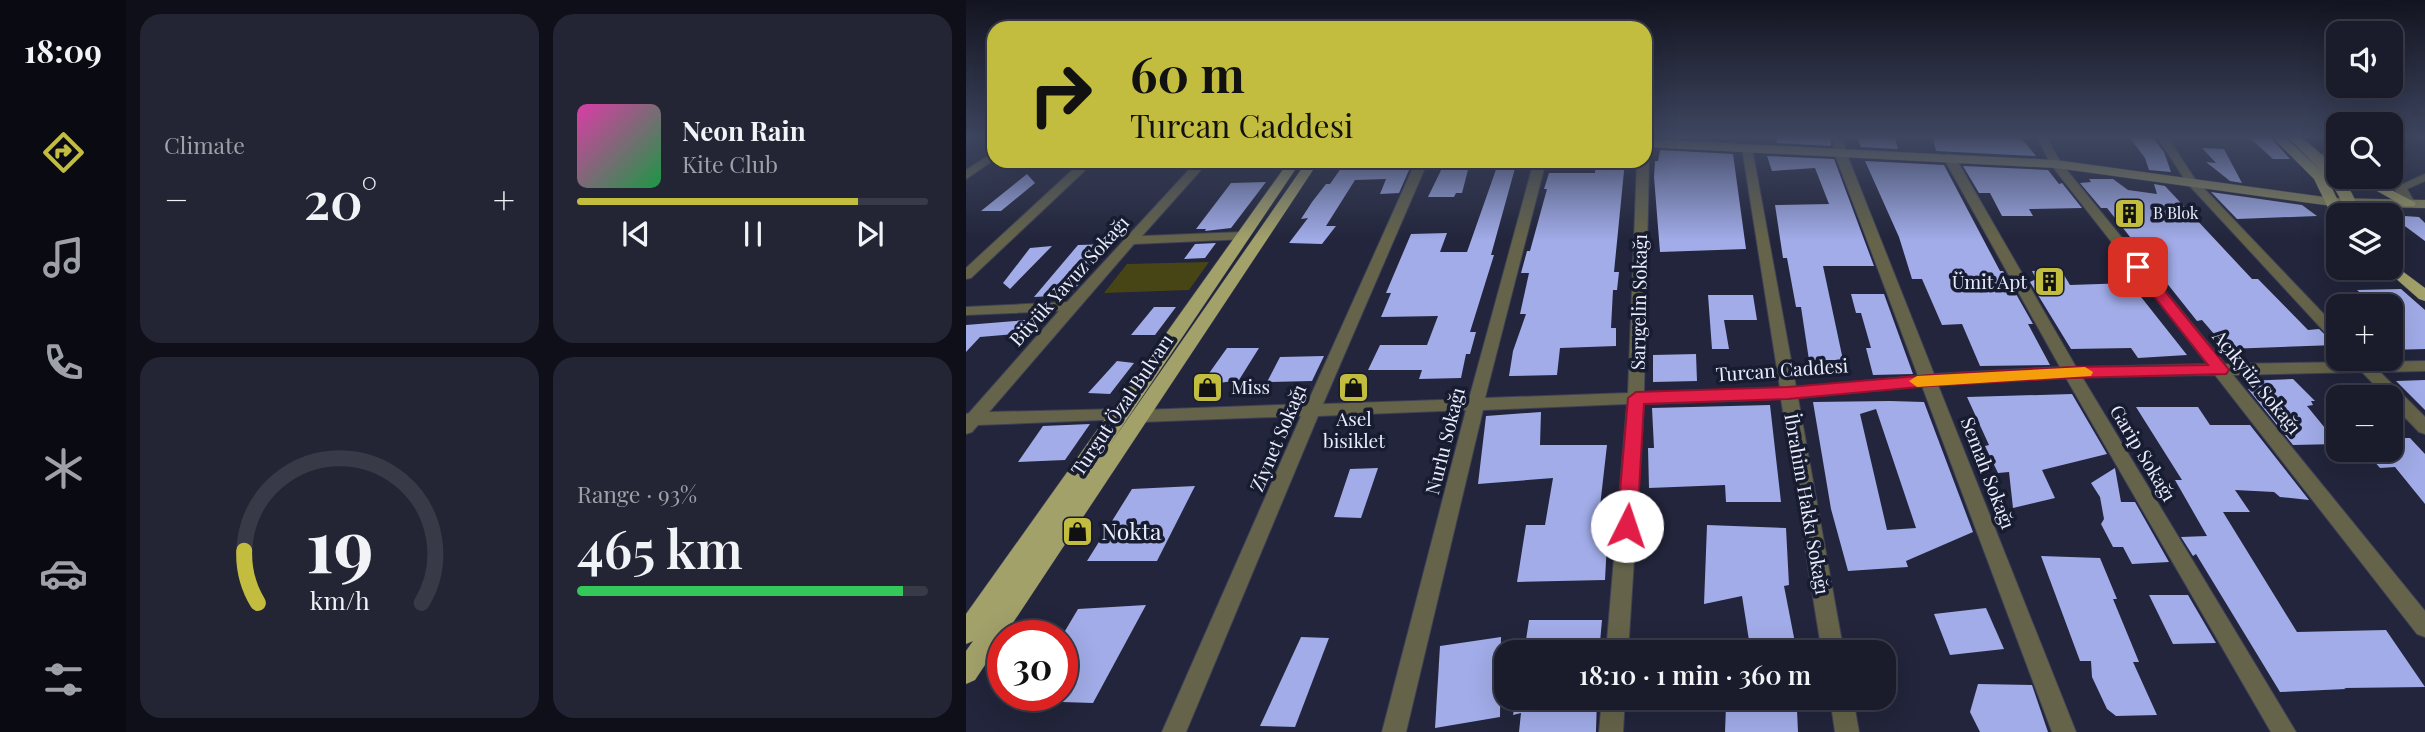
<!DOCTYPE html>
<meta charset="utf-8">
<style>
body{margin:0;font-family:"Playfair Display",serif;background:#232534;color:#f1f3f6;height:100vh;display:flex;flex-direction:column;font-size:26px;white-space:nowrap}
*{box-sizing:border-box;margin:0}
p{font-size:23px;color:#9fa1a9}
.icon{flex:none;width:38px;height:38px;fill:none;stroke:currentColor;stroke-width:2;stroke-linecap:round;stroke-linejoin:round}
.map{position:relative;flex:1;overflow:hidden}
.sheet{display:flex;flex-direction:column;gap:14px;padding:14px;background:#0e0f18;width:840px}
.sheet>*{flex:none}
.banner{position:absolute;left:21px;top:21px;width:665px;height:147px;border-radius:21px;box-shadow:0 7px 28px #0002,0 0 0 2px #383a48;background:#c2bd3f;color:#111;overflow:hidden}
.buttons{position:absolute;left:1360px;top:21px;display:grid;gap:14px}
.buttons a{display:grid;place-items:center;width:77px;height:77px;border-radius:14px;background:#1a1c2c;box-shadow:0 7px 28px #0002,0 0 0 2px #383a48;font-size:35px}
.speed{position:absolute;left:21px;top:620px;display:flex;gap:14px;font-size:35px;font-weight:700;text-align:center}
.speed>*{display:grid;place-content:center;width:91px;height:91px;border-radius:50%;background:#1a1c2c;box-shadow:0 7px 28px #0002,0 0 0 2px #383a48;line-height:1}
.speed .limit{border:10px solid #d22;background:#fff;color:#111}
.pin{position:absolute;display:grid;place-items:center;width:60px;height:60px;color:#fff;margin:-30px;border-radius:14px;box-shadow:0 4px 10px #0006}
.me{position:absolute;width:77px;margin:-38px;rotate:4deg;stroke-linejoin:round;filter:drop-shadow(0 0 5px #0008)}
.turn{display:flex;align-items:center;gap:24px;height:147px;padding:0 28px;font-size:32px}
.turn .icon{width:91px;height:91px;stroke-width:2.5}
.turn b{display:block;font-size:49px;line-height:60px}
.big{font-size:52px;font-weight:600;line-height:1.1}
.sheet .tile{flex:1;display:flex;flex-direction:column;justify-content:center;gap:10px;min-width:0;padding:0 24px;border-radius:21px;background:#232534}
.sheet .dial{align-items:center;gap:0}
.dial svg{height:182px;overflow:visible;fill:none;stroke:#383a48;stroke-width:7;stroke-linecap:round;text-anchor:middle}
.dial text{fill:#f1f3f6;stroke:none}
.song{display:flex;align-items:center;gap:21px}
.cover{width:84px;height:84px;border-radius:10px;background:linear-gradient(135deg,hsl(320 70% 55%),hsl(140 70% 35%))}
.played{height:7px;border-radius:4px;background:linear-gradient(90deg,#c2bd3f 80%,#383a48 80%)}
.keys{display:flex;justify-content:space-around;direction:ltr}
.heat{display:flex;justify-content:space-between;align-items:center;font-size:38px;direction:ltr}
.charge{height:10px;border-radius:5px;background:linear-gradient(90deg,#34c759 93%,#383a48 0)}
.sheet .tiles{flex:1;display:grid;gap:14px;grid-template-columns:repeat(2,1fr)}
.trip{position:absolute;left:528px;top:640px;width:402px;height:70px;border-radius:21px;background:#1a1c2c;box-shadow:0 7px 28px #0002,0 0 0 2px #383a48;font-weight:600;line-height:70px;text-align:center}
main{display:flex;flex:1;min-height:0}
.tab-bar{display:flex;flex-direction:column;width:126px;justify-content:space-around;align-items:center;background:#0a0b12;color:#9fa1a9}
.tab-bar .icon{width:49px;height:49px}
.tab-bar .active{color:#c2bd3f}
.tab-bar b{font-size:32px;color:#f1f3f6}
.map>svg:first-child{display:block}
.green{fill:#474515}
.building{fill:#a1ace8;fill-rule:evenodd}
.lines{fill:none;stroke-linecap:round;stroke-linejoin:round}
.street-casing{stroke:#3e4156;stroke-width:2}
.secondary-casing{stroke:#3e4156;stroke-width:1}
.primary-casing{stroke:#3e4156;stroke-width:1}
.street{fill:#65644a;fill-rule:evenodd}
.secondary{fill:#88875c;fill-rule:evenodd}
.primary{fill:#a3a16a;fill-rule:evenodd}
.route{fill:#e11d48;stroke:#92132f;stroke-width:2}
.slow{fill:#f59e0b}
.labels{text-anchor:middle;stroke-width:7;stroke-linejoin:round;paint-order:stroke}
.far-poi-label{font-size:16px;fill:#e9ecfb;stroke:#181c31;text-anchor:start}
.street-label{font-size:19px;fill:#e9ecfb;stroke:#181c31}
.poi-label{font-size:19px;fill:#e9ecfb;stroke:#181c31;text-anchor:end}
.near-poi-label{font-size:23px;fill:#e9ecfb;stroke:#181c31;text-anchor:start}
</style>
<main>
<nav class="tab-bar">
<b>18:09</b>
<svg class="icon active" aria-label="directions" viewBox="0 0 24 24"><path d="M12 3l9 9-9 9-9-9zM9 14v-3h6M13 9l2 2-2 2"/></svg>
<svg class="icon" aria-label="music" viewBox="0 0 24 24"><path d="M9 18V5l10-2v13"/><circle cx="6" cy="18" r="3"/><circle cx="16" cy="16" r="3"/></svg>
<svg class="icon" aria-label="phone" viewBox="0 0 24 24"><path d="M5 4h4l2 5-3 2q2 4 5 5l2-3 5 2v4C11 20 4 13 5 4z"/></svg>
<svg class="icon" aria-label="climate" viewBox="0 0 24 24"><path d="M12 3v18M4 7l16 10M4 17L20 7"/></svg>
<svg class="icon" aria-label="car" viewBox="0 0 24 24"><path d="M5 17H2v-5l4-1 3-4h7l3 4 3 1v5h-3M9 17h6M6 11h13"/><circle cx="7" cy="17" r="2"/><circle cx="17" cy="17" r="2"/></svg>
<svg class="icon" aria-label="filters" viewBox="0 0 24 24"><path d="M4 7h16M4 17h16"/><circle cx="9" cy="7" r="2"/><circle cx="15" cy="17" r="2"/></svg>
</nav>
<section class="sheet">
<div class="tiles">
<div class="tile"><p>Climate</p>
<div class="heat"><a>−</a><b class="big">20°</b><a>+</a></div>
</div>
<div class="tile">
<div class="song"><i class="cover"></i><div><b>Neon Rain</b><p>Kite Club</p></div></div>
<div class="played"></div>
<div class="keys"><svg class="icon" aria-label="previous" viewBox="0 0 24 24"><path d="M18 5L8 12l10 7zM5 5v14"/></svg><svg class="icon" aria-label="pause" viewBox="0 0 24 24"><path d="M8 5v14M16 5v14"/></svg><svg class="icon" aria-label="next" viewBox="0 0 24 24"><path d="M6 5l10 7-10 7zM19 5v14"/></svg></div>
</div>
<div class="tile dial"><svg viewBox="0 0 100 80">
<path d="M14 69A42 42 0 1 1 86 69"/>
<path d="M14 69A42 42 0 0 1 8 46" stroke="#c2bd3f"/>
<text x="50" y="56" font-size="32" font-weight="700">19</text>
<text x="50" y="72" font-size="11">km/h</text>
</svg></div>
<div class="tile"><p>Range · 93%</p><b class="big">465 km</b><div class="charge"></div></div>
</div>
</section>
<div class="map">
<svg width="1459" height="732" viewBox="0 0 1459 732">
<rect width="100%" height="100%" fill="#22253b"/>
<polygon class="green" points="243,262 223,290 138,293 161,264"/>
<g class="building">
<polygon points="810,138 865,138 865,146 811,143"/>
<polygon points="891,138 929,138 932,149 895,147"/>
<polygon points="967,138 1055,138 1070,156 970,151"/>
<polygon points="1164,138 1187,138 1198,152 1205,172 1183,170 1179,158"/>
<polygon points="1284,138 1305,138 1324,159 1307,159"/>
<polygon points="1236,148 1258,149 1276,183 1264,181 1240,162 1250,163"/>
<polygon points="694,150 767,154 780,249 694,252 688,177 689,161 692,161"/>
<polygon points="801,156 868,159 908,266 857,266 877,360 843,360 835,307 830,307 821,258 817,258 809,205 863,204 849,168 806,171"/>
<polygon points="380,161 447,161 433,193 414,194 420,179 389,180 360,226 370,226 356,244 323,243 342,218 335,219 346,202 360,184 364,184"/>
<polygon points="533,161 551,161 525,255 528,255 504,332 510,332 504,354 500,354 495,378 453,379 456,370 402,370 414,345 461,345 472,316 415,317 425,293 420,293 445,234 481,233 474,252 501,252"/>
<polygon points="630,161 659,161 648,272 653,272 651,290 647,290 645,328 650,328 650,346 594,348 591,375 543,376 547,351 560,314 554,314 563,273 555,273 561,251 564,251 581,189 578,189 583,173 629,173"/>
<polygon points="899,161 978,165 1034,271 1037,271 1067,324 1062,324 1084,365 1014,366 996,324 976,325 956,279 946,279 933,237"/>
<polygon points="479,162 504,162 496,193 490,193 488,197 462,197"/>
<polygon points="997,166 1082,170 1093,184 1096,183 1116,208 1063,209 1067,216 1036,216 1024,193 1013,193"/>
<polygon points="61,174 69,183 35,211 15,211"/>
<polygon points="1123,179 1147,179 1162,190 1191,194 1188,184 1199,186 1286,279 1292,279 1342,330 1353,329 1370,345 1261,349 1236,320 1231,321 1141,208 1135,208 1114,183 1125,182"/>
<polygon points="300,182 265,228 239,231 240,229 230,229 265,183"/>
<polygon points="1245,192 1336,205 1351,216 1271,219"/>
<polygon points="1424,215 1453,217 1459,223 1459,241"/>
<polygon points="250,243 239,258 218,259 229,244"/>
<polygon points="144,244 121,269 125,269 104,295 68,297 112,245"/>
<polygon points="86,246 44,289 37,283 64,248"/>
<polygon points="1095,270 1104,285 1164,283 1221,355 1172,358 1165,348 1105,349 1064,282 1070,279 1066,271"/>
<polygon points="1435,289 1459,310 1459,349 1424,350 1424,306 1409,306 1391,290"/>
<polygon points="885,294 918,294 947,374 907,375 900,348 905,348 895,313 890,313"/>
<polygon points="742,295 787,295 791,320 758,320 763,349 746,349"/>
<polygon points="188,307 210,307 189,335 165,335"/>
<polygon points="60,320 49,334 14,337 0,352 0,325"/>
<polygon points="261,348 293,348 273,380 234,386"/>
<polygon points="730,354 731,381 687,382 687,355"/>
<polygon points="358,356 346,381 301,382 314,357"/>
<polygon points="151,361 168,363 144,394 122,393"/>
<polygon points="1327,379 1349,401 1345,401 1347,405 1341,406 1372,444 1327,445 1282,389 1286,389 1280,381"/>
<polygon points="1459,380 1459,410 1430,381"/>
<polygon points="1106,394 1141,454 1076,470 1089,498 1047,508 1043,472 1032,473 1019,446 1023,445 1001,397"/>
<path d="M 924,401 L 958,402 L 1007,532 L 940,561 L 942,567 L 882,571 L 865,509 L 847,402 ZM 910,409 L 950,528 L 921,530 L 894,414 Z"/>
<polygon points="804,405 815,502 760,502 759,485 683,488 682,448 688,448 686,408"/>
<polygon points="1170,407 1232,407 1244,425 1284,425 1343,500 1314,497 1308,492 1269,490 1284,512 1257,512 1331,632 1420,630 1459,687 1378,688 1380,689 1314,692 1230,554 1227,556 1215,537 1241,536 1209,480 1216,480"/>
<polygon points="575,412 574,445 641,445 632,524 642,523 639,580 551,582 560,525 579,525 587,478 512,484 520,416"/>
<polygon points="124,424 99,460 52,462 77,426"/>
<polygon points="1424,438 1444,438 1459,454 1459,504 1429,467 1414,468 1398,450 1424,450"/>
<polygon points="412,468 395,518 368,517 384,469"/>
<polygon points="1149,468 1155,502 1169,502 1203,562 1166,564 1157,547 1147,547 1135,524 1138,519 1134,497 1125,483"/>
<polygon points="229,486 191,561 121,561 166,489"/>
<polygon points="741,525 820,528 823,585 818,586 831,653 785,653 776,596 738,604"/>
<polygon points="1075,556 1134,558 1151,599 1147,599 1173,662 1167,662 1191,715 1150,716 1141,709 1126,677 1125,661 1114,661"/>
<polygon points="1183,595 1222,595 1250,643 1207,644"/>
<polygon points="180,605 127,703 96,702 96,636 112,609"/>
<polygon points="1020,608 1038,649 984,655 968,614"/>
<polygon points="563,620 636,620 633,653 558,653"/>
<polygon points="335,637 363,638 329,727 294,726"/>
<polygon points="535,637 534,717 469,728 474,646"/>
<polygon points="1012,684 1066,685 1082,732 1014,732 1004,712"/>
<polygon points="550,698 631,698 630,732 553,732 555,713 547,715"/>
<polygon points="760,706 831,710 832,732 759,732"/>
</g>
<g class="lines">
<defs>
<g id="street">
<polygon points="867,138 877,138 880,152 968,374 1094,367 977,157 983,154 989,157 1110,367 1241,364 1086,166 1071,138 1081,138 1095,163 1259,364 1389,362 1392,359 1404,362 1459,361 1459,371 1414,372 1459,417 1459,434 1453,432 1424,402 1424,397 1420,397 1396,372 1267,375 1459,611 1459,637 1451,634 1249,375 1116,377 1330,732 1305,732 1100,378 972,385 1110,732 1086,732 956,386 832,398 878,653 856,653 815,399 678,404 662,653 640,653 661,404 517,410 440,732 416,732 500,410 352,416 220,732 196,732 335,416 175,422 169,420 167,416 169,412 175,410 341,404 450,161 462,161 357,404 503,399 568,161 580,161 519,398 662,393 671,161 679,161 679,158 683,161 678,392 814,388 776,148 781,145 786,148 830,387 952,376 868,152"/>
<polygon points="1192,138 1202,138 1229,179 1372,329 1372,343 1367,341 1221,183"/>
<polygon points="1372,149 1372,155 1354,160 1348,157"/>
<polygon points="28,152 28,160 0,179 0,170"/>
<polygon points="116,161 129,161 5,278 0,279 0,268"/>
<polygon points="231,161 243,161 176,236 276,232 281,233 281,239 168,244 23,412 154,409 160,411 162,415 160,419 12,425 6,432 0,434 0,414 3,413 93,311 0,315 0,307 101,302"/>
<polygon points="1459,174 1459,181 1441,189 1449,203 1447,206 1439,206 1428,188"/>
<polygon points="636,698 659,698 657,732 633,732"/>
<polygon points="864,698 887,698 893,732 869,732"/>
</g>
<polygon id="secondary" points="679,139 1090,160 1366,198 1459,200 1459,208 1366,206 1090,168 679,147"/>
<g id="primary">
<polygon points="1307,138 1320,138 1359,174 1379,215 1372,215 1372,219 1367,218 1348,179"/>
<path d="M 1323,138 L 1336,138 C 1364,160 1384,181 1395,215 L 1381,215 C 1366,174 1350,168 1323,138 Z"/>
<polygon points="323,161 335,161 143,446 341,161 353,161 9,680 0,684 0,651 7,641 0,644 0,614"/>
<polygon points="1386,177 1401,177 1450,203 1448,206 1438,206"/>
<polygon points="1424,262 1459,288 1459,301 1453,299 1419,269 1424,268"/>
</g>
</defs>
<use href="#street" class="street-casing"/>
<use href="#secondary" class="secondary-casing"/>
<use href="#primary" class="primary-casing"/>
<use href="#street" class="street"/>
<use href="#secondary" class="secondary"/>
<use href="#primary" class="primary"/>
</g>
<linearGradient id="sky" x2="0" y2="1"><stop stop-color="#131420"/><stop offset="0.57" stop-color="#3e4660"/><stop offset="1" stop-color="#3e4660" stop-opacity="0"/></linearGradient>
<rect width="1459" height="240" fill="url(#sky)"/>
<polygon class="route" points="1172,263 1177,264 1260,366 1263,370 1260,374 1105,378 964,386 822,399 678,404 671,526 668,531 661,533 654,531 651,526 662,398 670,392 822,387 964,375 1105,367 1242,365 1165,267"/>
<polygon class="slow" points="1119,367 1127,372 1125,376 951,387 943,381 951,376"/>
<defs>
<symbol id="building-square" viewBox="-11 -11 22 22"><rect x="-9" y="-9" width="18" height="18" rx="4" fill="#c2bd3f" stroke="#181c31"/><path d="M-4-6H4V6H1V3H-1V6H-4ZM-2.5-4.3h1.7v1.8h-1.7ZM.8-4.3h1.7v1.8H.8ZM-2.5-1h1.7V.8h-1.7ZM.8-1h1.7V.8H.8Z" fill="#111"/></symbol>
<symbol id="shop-square" viewBox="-11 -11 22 22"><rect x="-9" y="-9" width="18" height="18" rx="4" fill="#c2bd3f" stroke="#181c31"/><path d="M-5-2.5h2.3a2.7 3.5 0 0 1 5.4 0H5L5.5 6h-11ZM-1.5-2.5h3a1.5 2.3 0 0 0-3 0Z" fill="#111"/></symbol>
</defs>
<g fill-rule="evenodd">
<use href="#building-square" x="1146" y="196" width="35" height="35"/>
<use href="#building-square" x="1066" y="264" width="35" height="35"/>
<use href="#shop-square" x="224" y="370" width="35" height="35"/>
<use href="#shop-square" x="370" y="370" width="35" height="35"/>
<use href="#shop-square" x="94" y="514" width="35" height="35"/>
</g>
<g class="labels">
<g class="far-poi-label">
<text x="1187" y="219">B Blok</text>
</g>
<g class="street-label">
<text transform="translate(103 281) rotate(-48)" y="7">Büyük Yavuz Sokağı</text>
<text transform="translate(673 302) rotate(-89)" y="7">Sarıgelin Sokağı</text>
<text transform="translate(816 370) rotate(-4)" y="7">Turcan Caddesi</text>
<text transform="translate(1291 382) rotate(51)" y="7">Açıkyüz Sokağı</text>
<text transform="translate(156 405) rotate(-56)" y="7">Turgut Özal Bulvarı</text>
<text transform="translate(312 438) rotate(-67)" y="7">Ziynet Sokağı</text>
<text transform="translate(479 441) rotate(-76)" y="7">Nurlu Sokağı</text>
<text transform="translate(1177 453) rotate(59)" y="7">Garip Sokağı</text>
<text transform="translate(1022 473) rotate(69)" y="7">Semah Sokağı</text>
<text transform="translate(841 504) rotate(80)" y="7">İbrahim Hakkı Sokağı</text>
</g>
<g class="poi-label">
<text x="1061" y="289">Ümit Apt</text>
<text x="265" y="394" text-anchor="start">Miss</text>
<text x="388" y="426" text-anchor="middle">Asel<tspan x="388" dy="22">bisiklet</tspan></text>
</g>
<g class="near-poi-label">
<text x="135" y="540">Nokta</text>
</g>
</g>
</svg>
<div class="buttons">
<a><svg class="icon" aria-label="sound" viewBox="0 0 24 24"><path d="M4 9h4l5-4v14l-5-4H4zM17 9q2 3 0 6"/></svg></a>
<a><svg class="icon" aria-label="search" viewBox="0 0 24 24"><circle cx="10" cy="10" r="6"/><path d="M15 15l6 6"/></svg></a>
<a><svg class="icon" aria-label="layers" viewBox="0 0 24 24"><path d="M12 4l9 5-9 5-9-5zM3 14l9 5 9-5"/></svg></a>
<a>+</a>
<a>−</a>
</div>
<div class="speed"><div class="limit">30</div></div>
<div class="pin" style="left:1172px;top:267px;background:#d93025"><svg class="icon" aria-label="arrive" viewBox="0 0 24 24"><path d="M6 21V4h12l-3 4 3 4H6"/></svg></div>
<svg class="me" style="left:661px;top:526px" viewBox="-20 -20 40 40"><circle r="19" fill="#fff"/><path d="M0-13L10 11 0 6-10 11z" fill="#e11d48"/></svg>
<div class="trip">18:10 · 1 min · 360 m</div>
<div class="banner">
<div class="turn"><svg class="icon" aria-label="right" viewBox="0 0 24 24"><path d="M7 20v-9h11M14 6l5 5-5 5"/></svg><div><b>60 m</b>Turcan Caddesi</div></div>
</div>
</div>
</main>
